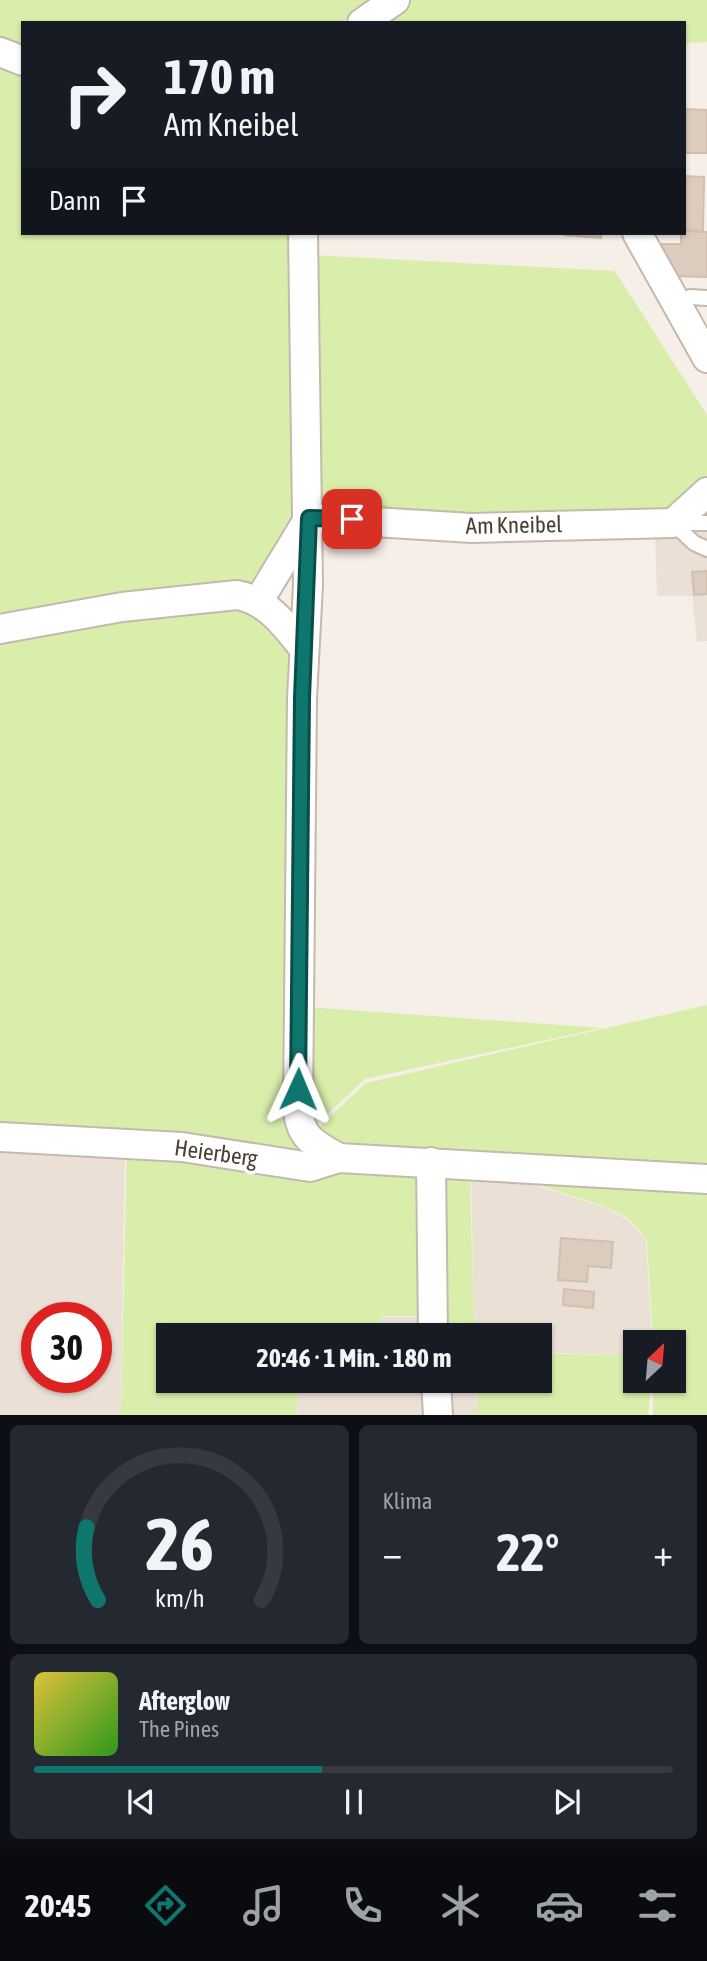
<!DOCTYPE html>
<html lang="de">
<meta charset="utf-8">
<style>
body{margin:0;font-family:"Asap Condensed",sans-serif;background:#242831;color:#f1f3f6;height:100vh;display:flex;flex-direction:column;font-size:26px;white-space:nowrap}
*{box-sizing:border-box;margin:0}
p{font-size:23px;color:#9ea1a6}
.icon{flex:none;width:38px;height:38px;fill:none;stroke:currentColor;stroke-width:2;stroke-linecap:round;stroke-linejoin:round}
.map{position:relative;height:1415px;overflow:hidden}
.side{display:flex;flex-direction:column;gap:10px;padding:10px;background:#0d0f14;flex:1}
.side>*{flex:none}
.banner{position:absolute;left:21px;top:21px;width:665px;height:214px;border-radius:0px;box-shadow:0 2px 5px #0004;background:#171b24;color:#f1f3f6;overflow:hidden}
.needle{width:46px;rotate:26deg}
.fabs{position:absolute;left:623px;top:1330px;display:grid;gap:14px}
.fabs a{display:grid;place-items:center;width:63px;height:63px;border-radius:0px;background:#171b24;box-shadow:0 2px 5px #0004;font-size:35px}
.speed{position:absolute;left:21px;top:1302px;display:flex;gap:14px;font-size:35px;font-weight:700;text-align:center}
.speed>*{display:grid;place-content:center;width:91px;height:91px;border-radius:50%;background:#171b24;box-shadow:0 2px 5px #0004;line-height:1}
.speed .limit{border:10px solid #d22;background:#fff;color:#111}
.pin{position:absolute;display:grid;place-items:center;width:60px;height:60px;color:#fff;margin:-30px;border-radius:14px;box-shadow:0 4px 10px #0006}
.me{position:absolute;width:77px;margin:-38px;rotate:1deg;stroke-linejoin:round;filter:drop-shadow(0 0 5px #0008)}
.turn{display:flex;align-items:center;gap:24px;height:147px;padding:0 28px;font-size:32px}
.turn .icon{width:91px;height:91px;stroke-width:2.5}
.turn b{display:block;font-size:49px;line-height:60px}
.then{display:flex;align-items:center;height:66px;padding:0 28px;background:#0003;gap:14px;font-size:26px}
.big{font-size:52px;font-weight:700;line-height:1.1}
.side .tile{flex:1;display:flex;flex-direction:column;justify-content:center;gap:10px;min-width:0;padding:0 24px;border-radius:10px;background:#242831}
.side .dial{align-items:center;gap:0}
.dial svg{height:182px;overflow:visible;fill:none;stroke:#363941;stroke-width:7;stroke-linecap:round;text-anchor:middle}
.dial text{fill:#f1f3f6;stroke:none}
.song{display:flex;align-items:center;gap:21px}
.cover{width:84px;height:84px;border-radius:10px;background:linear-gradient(135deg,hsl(50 70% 55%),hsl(110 70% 35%))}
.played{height:7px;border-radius:4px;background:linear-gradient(90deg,#0f766e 45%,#363941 45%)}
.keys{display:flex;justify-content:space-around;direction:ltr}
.heat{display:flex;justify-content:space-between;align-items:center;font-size:38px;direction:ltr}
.side .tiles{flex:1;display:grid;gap:10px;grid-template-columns:1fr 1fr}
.tile:last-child{grid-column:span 2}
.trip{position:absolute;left:156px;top:1323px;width:396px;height:70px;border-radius:0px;background:#171b24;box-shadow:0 2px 5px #0004;font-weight:700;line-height:70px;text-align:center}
.menu{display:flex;height:112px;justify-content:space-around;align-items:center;background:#090b0e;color:#9ea1a6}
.menu .icon{width:49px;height:49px}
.menu .on{color:#0f766e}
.menu b{font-size:32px;color:#f1f3f6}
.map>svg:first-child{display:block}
.residential{fill:#eae0d5;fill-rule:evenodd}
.green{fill:#daeeac}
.building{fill:#dcccbe;stroke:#d4bfae;stroke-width:2}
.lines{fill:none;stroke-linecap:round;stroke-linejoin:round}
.service-casing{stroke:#c5b8ac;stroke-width:18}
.minor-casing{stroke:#c5b8ac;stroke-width:32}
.service{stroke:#fff;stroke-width:14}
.minor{stroke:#fff;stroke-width:28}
.route-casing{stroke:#0a4d48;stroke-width:18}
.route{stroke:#0f766e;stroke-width:12}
.labels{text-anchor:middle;stroke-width:7;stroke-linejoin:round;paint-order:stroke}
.street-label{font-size:23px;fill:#4a3f35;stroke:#fff}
</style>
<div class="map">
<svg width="707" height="1415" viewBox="0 0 707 1415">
<rect width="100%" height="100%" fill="#f5efe7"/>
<g class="residential">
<polygon points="707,515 707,641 697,642 692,596 657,596 655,527 691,516"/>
<path d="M 0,1140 L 125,1141 L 121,1415 L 0,1415 ZM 37,1318 L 96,1318 L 96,1377 L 37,1377 Z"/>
<polygon points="471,1174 525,1177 537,1186 603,1207 628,1220 646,1240 652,1342 635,1342 635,1356 539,1352 539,1335 434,1335 433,1321 474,1323"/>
<polygon points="381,1317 432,1317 433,1335 380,1335"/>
<polygon points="347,1381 435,1381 437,1415 298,1415 298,1385"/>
<polygon points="437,1381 476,1381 477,1415 439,1415"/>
</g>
<g class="green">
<polygon points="0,0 374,0 340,23 23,23 23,233 297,233 302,496 263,592 225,597 295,643 309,1165 470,1175 474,1323 434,1321 433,1316 381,1316 379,1335 168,1335 168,1381 342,1381 298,1384 297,1415 121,1415 127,1142 0,1135"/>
<polygon points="409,0 707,0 707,42 684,43 684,23 375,23"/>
<polygon points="312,255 615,271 707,415 707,487 687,509 470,523 314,508"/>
<polygon points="707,1005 707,1182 313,1166 310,1135 366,1083"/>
<polygon points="307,1007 602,1028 365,1079 309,1131"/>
<polygon points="527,1176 707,1184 707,1415 653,1415 653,1381 674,1381 674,1342 653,1342 647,1240 629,1219 603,1206 538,1185"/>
<polygon points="539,1353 635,1356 635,1381 652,1381 648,1415 477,1415 477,1381 539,1381"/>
</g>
<g class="building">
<polygon points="684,109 707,110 707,153 684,153"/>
<polygon points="684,176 704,177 703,231 684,230"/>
<polygon points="684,231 707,232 707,277 672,276 655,244 681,244 681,233"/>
<polygon points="565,233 601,233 601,238 565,235"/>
<polygon points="707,571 707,594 694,595 692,572"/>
<polygon points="561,1238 613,1242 611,1268 588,1266 587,1282 558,1280"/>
<polygon points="564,1289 594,1292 593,1308 563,1305"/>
</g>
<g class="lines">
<defs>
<g id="service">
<polyline points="678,304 690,297 707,298"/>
<polyline points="673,523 694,543 707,549"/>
<polyline points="674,523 707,523"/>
</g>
<g id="minor">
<polyline points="362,23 395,0"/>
<polyline points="0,52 23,61"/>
<path d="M 303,233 L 308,585 L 302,698 L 298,1108 C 299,1137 315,1145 339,1158"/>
<polyline points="637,233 707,358"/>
<polyline points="258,602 309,518 472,528 673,523 707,492"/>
<path d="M 0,629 L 122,607 L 237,595 C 267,600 286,626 304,649"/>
<polyline points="0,1137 182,1147 310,1167 339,1158 707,1179"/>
<polyline points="431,1162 433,1335"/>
<polyline points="436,1381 438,1415"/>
</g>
</defs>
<use href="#service" class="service-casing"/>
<use href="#minor" class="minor-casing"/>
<use href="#service" class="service"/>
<use href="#minor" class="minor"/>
</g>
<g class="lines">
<defs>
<polyline id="route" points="298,1089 302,698 309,518 352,519"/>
</defs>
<use href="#route" class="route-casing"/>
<use href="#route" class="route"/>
</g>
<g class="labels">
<g class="street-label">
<text transform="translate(514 525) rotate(-1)" y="8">Am Kneibel</text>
<text transform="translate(216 1153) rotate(8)" y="8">Heierberg</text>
</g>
</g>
</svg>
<div class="fabs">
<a><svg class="needle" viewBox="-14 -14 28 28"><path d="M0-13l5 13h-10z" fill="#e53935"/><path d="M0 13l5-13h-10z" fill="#9ea1a6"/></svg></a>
</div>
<div class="speed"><div class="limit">30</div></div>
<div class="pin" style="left:352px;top:519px;background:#d93025"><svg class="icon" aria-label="arrive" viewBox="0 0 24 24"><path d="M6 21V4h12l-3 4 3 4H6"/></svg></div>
<svg class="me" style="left:298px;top:1089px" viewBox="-20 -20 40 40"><path d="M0-17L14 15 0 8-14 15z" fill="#0f766e" stroke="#fff" stroke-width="4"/></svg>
<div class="trip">20:46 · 1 Min. · 180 m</div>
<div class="banner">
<div class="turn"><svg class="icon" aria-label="right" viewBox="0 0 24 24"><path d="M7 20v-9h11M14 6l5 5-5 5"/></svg><div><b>170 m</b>Am Kneibel</div></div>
<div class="then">Dann<svg class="icon" aria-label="arrive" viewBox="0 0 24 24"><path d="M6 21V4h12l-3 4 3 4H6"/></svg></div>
</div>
</div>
<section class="side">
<div class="tiles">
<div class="tile dial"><svg viewBox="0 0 100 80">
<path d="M14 69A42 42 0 1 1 86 69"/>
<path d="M14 69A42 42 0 0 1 9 37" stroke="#0f766e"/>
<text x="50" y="56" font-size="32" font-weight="700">26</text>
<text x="50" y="72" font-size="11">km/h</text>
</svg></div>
<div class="tile"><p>Klima</p>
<div class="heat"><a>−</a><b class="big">22°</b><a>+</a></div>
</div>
<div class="tile">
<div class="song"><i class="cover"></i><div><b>Afterglow</b><p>The Pines</p></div></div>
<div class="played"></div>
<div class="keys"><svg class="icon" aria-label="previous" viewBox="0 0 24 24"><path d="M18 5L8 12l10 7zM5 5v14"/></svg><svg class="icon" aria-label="pause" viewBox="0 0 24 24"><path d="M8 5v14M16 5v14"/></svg><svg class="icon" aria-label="next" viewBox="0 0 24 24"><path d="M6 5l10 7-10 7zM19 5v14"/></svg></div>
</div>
</div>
</section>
<nav class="menu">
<b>20:45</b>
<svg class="icon on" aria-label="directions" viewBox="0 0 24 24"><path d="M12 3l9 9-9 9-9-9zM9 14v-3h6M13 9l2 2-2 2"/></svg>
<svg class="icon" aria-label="music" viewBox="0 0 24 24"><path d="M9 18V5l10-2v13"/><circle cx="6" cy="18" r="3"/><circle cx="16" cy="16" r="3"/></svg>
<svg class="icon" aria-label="phone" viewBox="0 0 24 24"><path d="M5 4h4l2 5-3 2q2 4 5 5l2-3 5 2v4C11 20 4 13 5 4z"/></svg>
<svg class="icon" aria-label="climate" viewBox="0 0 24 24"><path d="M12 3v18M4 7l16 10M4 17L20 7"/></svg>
<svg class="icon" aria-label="car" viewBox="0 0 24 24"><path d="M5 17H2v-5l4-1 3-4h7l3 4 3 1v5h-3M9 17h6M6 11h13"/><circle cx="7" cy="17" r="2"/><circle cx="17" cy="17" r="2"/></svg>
<svg class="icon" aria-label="filters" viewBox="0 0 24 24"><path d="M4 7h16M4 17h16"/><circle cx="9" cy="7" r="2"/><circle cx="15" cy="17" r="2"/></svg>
</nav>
